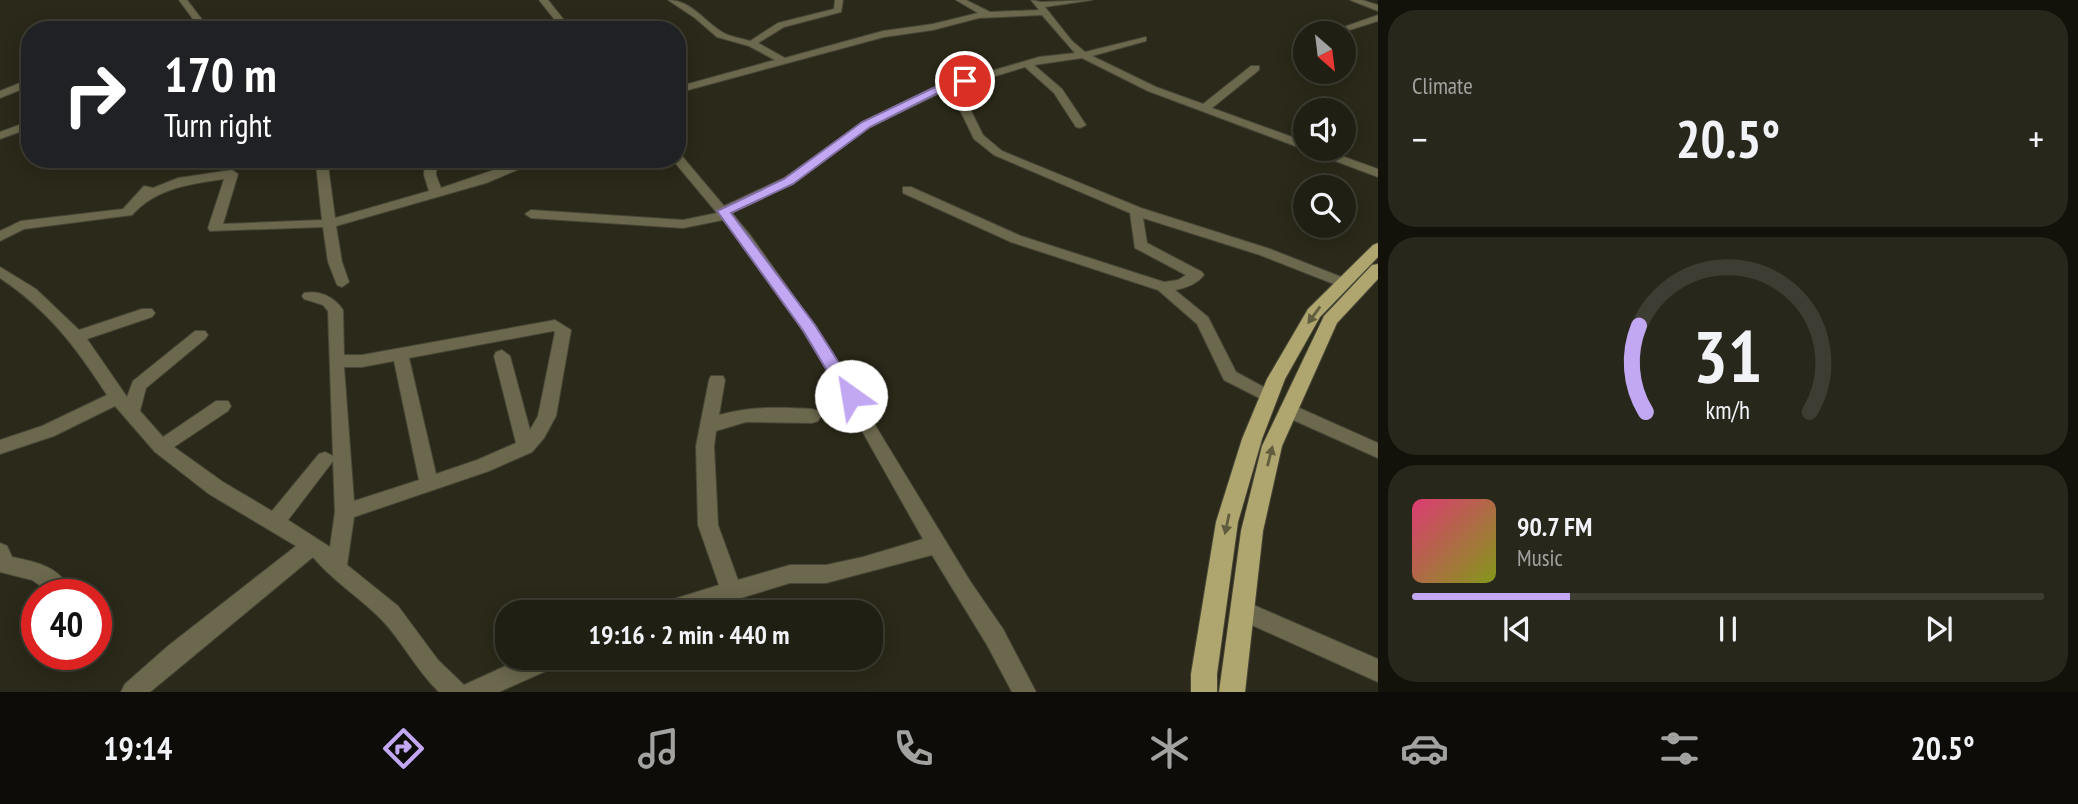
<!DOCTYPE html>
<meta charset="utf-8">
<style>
body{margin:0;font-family:"PT Sans Narrow",sans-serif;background:#28271c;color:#f1f3f6;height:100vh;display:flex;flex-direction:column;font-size:26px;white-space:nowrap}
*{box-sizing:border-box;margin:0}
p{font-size:23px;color:#a2a2a0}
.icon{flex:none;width:38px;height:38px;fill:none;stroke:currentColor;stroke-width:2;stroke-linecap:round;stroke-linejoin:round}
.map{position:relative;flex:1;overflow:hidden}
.sheet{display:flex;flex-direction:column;gap:10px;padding:10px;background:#12110a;width:700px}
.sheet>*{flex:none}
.guide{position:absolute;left:21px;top:21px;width:665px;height:147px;border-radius:28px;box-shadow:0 4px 18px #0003,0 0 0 2px #3d3d33;background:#202124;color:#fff;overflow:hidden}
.needle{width:46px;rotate:152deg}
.controls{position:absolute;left:1293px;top:21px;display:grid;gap:14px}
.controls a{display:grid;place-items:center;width:63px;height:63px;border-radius:50%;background:#201f13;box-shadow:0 4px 18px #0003,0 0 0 2px #3d3d33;font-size:35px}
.speed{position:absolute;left:21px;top:579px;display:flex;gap:14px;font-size:35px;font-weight:700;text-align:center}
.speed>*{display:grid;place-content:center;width:91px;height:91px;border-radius:50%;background:#201f13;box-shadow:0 4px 18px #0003,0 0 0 2px #3d3d33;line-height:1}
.speed .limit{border:10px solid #d22;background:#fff;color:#111}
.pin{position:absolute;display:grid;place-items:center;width:60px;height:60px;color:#fff;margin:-30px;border:4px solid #fff;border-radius:50%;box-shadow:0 2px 7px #0007}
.me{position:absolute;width:77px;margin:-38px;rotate:328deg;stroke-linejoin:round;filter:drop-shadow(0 0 5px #0008)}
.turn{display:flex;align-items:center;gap:24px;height:147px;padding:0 28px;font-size:32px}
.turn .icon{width:91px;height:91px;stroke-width:2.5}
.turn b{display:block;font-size:49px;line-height:60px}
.big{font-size:52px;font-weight:700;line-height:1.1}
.sheet .tile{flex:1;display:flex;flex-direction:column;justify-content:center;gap:10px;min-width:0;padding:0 24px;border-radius:28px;background:#28271c}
.sheet .dial{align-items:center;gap:0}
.dial svg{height:182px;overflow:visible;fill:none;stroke:#3d3d33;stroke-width:7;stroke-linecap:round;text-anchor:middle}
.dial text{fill:#f1f3f6;stroke:none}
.song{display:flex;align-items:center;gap:21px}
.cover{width:84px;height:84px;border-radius:10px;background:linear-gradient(135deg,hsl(340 70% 55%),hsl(70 70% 35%))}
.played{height:7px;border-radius:4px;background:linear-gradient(90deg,#c2a8f3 25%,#3d3d33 25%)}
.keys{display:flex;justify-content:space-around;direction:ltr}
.heat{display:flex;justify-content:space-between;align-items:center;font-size:38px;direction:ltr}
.trip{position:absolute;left:495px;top:600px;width:388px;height:70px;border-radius:28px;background:#201f13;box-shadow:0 4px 18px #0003,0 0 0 2px #3d3d33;font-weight:700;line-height:70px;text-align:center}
.tabs{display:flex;height:112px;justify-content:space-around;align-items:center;background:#0d0c08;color:#a2a2a0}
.tabs .icon{width:49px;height:49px}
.tabs .active{color:#c2a8f3}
.tabs b{font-size:32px;color:#f1f3f6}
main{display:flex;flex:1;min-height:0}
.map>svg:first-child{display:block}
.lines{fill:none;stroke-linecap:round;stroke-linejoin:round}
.minor-casing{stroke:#484637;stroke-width:2}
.major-casing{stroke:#484637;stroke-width:2}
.minor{fill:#6b684d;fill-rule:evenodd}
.major{fill:#afa66f;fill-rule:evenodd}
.oneway{fill:#605c3d}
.route{fill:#c2a8f3;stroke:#7e6d9e;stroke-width:2}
</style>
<main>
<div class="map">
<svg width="1378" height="692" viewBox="0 0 1378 692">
<rect width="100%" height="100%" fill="#2b2919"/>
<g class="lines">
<defs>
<g id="minor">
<polygon points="179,0 187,0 210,30 201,30"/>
<polygon points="539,0 548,0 572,30 563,30"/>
<path d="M 668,0 C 691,0 704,21 722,32 C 730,37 741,38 750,41 L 778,23 L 834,9 L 835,0 L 843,0 L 841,12 L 784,27 L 758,43 L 785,58 L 883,31 L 933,24 L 978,13 L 956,0 L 966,0 L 990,12 L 1039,10 L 1031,0 L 1041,2 L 1092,0 L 1045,7 L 1072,41 L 1085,52 L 1146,37 L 1146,41 L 1092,56 L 1156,87 L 1203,104 L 1251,66 L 1259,66 L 1259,70 L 1212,108 L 1306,142 L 1306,149 L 1322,149 L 1378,169 L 1378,177 L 1148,91 L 1082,58 L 1034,65 L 1062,89 L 1086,125 L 1080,128 L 1076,127 L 1054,93 L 1025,67 L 953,89 L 969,107 L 983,135 L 1002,151 L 1141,208 L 1270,249 L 1349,280 L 1351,283 L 1349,286 L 1339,286 L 1260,255 L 1143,218 L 1147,243 L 1202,272 L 1204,275 C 1197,284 1186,288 1175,290 L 1208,317 L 1236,372 L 1275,393 L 1277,397 L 1275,401 L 1269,403 L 1224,380 L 1197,324 L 1158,290 L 1011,242 L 903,193 L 903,187 L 911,187 L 1021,236 L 1164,282 L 1178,280 L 1186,275 L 1135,248 L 1130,213 L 994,155 L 974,139 L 959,108 L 944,91 L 870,127 L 792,184 L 731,212 L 751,236 L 814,325 L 970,581 L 1003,629 L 1036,692 L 1012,692 L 987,645 L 932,555 L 826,583 L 790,583 L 695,612 L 653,612 L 655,605 L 719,585 L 698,525 L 696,446 L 709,380 L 711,376 L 723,376 L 725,380 L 719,415 C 750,406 780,407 812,409 L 818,411 L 821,416 L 818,421 L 812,423 L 746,422 L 716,431 L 714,446 L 718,525 L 738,580 L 790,565 L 826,565 L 863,557 L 923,539 C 861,431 803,316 723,220 L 683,228 L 531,218 L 525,214 L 531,210 L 683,220 L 717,213 L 672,159 L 677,159 L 677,155 L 681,155 L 724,206 L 784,178 L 862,123 L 933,88 L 1039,57 L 1075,53 L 1042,15 L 979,18 L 933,30 L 884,37 L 677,93 L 677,87 L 775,60 L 749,46 L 717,37 L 695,18 Z"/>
<polygon points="1350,0 1362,0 1378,5 1378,11"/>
<polygon points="1378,15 1378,21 1340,33 1327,33"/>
<polygon points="30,79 30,86 0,98 0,91"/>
<polygon points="30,121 30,128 0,139 0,132"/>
<polygon points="165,159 218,161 224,165 218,169 174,168 170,167"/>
<path d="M 320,159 L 333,159 L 328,165 L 335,218 L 429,191 L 424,175 L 425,159 L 437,159 L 436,175 L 441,188 L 526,159 L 543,159 L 486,183 L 336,226 L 342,262 L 349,282 L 342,287 L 337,285 L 328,262 L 323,227 L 210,231 L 208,228 L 224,179 C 190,184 156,188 132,215 L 24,229 L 0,241 L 0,231 L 21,221 L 123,209 L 144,186 L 153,188 L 178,178 L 232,170 L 238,174 L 223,224 L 322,220 L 316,164 Z"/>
<path d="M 0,267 L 36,289 L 79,330 L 142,309 L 152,309 L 155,313 L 152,317 L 87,339 L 127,397 L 133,381 L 195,331 L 205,331 L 208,335 L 205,339 L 146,388 L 140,411 L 163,437 L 216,401 L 228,401 L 231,406 L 228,411 L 174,447 L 223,482 L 272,511 L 319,454 L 325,452 L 333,456 L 328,311 L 323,305 L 304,299 L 302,296 L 304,293 C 320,290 334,297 343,310 L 344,355 L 362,355 L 555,320 L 571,330 L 556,416 L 544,438 L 532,452 L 489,471 L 354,517 L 347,565 L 398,606 L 438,660 L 464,685 L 523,658 L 560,658 L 557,666 L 499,692 L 439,692 C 416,670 403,642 381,619 C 359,597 333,581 313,557 L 150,692 L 121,692 L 125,684 L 168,646 L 296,546 L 209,494 L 155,452 L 115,406 L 54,436 L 0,454 L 0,440 L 42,426 L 107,395 C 76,347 48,310 0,278 ZM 553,331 L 555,332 L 538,416 L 530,430 L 510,356 L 502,350 L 496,352 L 494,356 L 516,443 L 477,460 L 436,474 L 409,358 ZM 394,361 L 419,480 L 354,501 L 344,367 L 362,367 ZM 333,461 L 335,512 L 330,547 L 288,520 Z"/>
<polygon points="1288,403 1378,443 1378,458 1282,415 1279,410 1282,405"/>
<path d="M 0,543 L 7,546 L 12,557 C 32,561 59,566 68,587 L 65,594 L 54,595 L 32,580 L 0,572 Z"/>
<polygon points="1242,600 1378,659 1378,682 1234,617 1231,610 1234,603"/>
</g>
<g id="major">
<polygon points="1378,243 1378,257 1320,317 1285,379 1262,439 1238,522 1217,674 1217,692 1191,692 1191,674 1216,522 1242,439 1267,379 1308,309 1373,245"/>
<polygon points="1378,264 1378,279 1337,323 1282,446 1263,531 1245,692 1219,692 1241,531 1262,446 1324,316 1372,265"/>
</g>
</defs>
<use href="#minor" class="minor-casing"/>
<use href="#major" class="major-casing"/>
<use href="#minor" class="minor"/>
<use href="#major" class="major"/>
</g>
<defs><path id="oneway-solid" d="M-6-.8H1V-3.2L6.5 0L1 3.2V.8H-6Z" transform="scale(1.75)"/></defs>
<g class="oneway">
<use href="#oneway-solid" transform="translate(1314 315) rotate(126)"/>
<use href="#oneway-solid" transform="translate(1270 456) rotate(-76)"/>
<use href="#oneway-solid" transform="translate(1227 524) rotate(102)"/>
</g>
<polygon class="route" points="965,78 970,81 969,83 940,92 870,127 793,184 731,213 815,325 860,396 857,401 845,401 804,332 717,211 784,179 862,122 933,88"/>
</svg>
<div class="controls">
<a><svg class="needle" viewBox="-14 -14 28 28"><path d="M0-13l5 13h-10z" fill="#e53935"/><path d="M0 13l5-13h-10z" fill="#a2a2a0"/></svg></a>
<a><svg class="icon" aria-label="sound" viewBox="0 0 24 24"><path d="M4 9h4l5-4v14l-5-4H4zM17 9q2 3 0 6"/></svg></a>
<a><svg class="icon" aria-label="search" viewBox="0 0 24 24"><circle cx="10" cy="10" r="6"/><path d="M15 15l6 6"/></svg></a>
</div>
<div class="speed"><div class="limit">40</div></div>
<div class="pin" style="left:965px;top:81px;background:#d93025"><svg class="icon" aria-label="arrive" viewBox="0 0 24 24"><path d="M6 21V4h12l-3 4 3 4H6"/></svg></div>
<svg class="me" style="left:851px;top:396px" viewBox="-20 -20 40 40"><circle r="19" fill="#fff"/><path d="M0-13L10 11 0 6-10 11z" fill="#c2a8f3"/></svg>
<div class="trip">19:16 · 2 min · 440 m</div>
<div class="guide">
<div class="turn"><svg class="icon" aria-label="right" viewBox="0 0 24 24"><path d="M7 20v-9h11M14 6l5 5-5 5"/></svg><div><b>170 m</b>Turn right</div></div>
</div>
</div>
<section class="sheet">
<div class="tile"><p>Climate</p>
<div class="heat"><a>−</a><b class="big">20.5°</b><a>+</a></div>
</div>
<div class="tile dial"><svg viewBox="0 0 100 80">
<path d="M14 69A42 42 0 1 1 86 69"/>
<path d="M14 69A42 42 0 0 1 11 31" stroke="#c2a8f3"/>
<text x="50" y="56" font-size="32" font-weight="700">31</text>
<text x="50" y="72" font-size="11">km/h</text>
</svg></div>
<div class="tile">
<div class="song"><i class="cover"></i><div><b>90.7 FM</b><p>Music</p></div></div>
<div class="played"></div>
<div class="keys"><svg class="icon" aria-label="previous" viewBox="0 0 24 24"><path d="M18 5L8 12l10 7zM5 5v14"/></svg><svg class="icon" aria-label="pause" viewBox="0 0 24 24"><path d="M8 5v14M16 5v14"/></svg><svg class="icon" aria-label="next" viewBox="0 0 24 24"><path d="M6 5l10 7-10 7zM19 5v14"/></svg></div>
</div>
</section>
</main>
<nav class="tabs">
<b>19:14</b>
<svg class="icon active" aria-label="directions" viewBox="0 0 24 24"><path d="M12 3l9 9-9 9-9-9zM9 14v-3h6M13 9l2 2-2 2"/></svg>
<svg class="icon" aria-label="music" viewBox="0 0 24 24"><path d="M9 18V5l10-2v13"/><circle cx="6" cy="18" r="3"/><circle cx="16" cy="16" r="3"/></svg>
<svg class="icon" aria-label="phone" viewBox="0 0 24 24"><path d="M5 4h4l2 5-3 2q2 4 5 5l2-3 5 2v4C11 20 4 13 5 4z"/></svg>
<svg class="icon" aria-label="climate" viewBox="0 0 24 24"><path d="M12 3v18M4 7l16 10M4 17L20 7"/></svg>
<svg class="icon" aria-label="car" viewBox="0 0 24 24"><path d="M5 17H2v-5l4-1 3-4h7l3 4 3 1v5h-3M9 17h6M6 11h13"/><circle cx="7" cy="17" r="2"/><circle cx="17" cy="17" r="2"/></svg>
<svg class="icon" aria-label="filters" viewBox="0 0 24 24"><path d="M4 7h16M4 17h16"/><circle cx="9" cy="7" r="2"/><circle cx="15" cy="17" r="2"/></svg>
<b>20.5°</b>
</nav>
